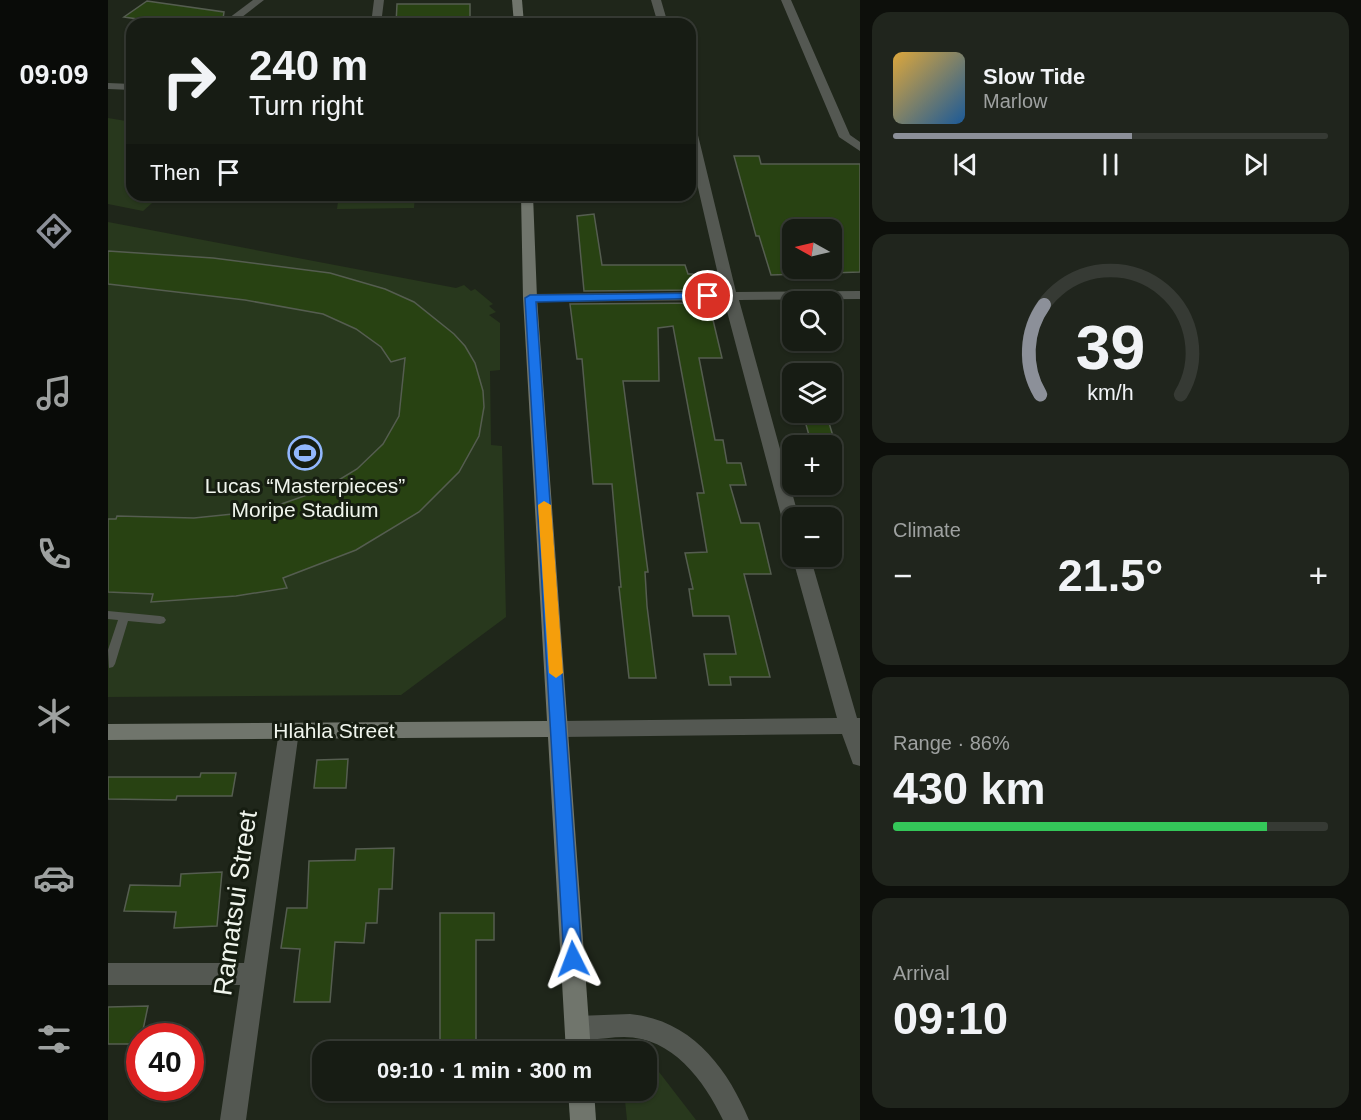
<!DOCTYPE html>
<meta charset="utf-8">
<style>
body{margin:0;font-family:Helvetica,sans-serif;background:#20251d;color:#f1f3f6;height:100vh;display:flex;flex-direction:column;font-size:22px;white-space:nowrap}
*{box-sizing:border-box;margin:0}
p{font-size:20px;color:#9ea1a0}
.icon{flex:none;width:33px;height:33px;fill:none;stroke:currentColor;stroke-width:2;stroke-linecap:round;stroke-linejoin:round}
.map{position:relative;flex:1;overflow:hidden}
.drawer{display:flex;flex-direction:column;gap:12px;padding:12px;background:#0d0f0b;width:501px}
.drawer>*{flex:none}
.banner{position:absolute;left:18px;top:18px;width:570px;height:183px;border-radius:18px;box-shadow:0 2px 4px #0004,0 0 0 2px #363a34;background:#171c14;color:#f1f3f6;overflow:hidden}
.needle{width:39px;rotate:278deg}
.controls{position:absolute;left:674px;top:219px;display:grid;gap:12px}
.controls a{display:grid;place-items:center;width:60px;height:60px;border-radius:12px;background:#171c14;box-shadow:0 2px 4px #0004,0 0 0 2px #363a34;font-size:30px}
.speed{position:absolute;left:18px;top:1023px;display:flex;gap:12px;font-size:30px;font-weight:700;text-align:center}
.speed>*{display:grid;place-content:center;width:78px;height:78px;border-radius:50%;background:#171c14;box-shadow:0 2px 4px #0004,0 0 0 2px #363a34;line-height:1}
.speed .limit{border:9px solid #d22;background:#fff;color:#111}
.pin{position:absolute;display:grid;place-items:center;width:51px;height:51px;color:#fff;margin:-26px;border:3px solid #fff;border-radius:50%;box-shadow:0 2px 6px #0007}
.me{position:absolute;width:66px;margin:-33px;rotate:357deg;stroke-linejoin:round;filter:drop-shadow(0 0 4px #0008)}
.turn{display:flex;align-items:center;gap:21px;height:126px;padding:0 24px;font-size:27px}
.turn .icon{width:78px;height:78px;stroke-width:2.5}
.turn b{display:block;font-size:42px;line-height:51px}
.then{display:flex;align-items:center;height:57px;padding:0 24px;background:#0003;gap:12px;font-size:22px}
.big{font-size:45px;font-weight:700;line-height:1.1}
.drawer .tile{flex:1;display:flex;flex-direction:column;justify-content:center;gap:9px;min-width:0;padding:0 21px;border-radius:18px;background:#20251d}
.drawer .dial{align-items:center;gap:0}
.dial svg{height:156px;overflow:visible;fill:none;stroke:#363a34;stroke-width:7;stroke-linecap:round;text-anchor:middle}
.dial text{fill:#f1f3f6;stroke:none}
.song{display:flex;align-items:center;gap:18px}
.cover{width:72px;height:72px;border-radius:9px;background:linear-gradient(135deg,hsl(40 70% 55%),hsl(210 70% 35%))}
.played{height:6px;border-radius:3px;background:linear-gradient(90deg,#8c9099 55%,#363a34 55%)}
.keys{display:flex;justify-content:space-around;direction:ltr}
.heat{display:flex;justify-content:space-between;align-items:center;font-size:33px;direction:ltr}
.charge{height:9px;border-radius:4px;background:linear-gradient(90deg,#34c759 86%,#363a34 0)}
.trip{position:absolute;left:204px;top:1041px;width:345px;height:60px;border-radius:18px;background:#171c14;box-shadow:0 2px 4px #0004,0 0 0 2px #363a34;font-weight:700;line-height:60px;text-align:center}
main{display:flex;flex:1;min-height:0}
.dock{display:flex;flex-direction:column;width:108px;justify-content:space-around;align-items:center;background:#090b08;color:#9ea1a0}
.dock .icon{width:42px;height:42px}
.dock .on{color:#8c9099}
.dock b{font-size:27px;color:#f1f3f6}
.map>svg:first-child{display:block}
.green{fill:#28381d}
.building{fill:#284212;stroke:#555d50;stroke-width:1.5;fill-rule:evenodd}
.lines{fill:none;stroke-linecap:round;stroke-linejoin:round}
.lane{fill:#545852;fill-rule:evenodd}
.street{fill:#545852;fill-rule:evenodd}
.secondary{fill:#70756c;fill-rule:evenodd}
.route{fill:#1a73e8;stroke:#114b97;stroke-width:1.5}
.slow{fill:#f59e0b}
.labels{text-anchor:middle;stroke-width:6;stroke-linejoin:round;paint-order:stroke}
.poi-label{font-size:21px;fill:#f0f5ed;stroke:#161d11}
.street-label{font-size:21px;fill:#f0f5ed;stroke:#161d11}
.near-street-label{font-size:26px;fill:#f0f5ed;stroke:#161d11}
</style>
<main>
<nav class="dock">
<b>09:09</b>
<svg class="icon on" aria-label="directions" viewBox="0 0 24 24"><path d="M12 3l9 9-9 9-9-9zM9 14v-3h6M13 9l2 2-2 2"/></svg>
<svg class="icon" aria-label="music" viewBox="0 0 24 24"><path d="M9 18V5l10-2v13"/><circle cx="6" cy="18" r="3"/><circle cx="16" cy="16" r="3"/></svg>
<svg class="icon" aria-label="phone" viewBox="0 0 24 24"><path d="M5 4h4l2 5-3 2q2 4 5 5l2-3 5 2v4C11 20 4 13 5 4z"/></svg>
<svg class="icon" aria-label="climate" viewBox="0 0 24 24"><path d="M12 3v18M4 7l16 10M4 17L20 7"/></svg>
<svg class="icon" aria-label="car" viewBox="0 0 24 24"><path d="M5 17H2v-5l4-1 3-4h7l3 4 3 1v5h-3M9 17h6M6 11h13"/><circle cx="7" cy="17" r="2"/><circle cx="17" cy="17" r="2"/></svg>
<svg class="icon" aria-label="filters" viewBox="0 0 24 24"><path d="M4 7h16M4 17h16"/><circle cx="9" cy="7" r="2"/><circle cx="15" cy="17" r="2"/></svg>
</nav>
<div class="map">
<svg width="752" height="1120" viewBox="0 0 752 1120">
<rect width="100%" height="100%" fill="#1f261a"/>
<g class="green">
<polygon points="0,118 24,122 24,195 53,195 35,211 0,204"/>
<polygon points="231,195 307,195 306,208 229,209"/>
<polygon points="0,222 348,288 356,285 363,291 367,289 385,304 381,306 388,312 381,315 392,323 392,370 382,371 383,445 394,446 398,617 293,695 0,697"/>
<polygon points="541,1059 588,1120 519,1120 516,1091 538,1090 539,1062"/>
</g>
<g class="building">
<polygon points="39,1 116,12 115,19 111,24 64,24 16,17"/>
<polygon points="289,4 362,4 362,24 288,24"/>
<path d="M 626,156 L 651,156 L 653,164 L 752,164 L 752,272 L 663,275 L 651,236 L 648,236 ZM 684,230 L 723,230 L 723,268 L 684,268 Z"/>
<polygon points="486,214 494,265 577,265 580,274 585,274 589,290 476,291 469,216"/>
<polygon points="0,251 105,258 222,273 277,289 306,302 346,334 357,346 367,363 375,391 376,407 371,436 351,472 311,512 248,550 175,578 179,588 128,596 43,602 45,594 0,592 0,519 8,519 9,516 86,518 125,514 162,508 216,489 249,469 275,444 291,416 297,358 283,362 273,347 248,329 215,314 137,300 0,284"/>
<polygon points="601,303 614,358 591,358 607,440 615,440 619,463 633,463 638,485 622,485 633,523 651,523 663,574 636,574 662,677 622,677 623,685 601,685 596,654 628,654 621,616 585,616 581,589 585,589 577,553 599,552 589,493 596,493 565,326 550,328 551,381 515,381 540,572 537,572 539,606 548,678 521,678 511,587 513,587 504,484 485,484 474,359 469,359 462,304"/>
<polygon points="718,413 728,446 704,446 695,414"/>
<polygon points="240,759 238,788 206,788 209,760"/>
<polygon points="93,773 128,773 124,796 69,796 68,800 0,799 0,777 92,777"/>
<polygon points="286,848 284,889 271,889 269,923 258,923 256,943 227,942 222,1002 186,1002 192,949 173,948 179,908 199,908 201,861 247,860 248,849"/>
<polygon points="114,872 109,926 66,928 68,912 16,911 22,885 72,886 73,874"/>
<polygon points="332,913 386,913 386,940 368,940 368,1052 332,1052"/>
<polygon points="40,1006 32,1044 0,1044 0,1007"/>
</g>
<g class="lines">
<polygon class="lane" points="0,611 52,616 56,617 58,620 56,623 52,624 20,621 7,664 5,667 1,668 0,650 10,620 0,619"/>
<g class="street">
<polygon points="145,0 156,0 125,24 113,24"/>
<polygon points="266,0 276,0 273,24 263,24"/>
<polygon points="543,0 553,0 560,24 550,24"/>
<polygon points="673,0 683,0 742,135 752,142 752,151 731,137"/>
<polygon points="0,83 24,84 24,90 0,89"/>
<polygon points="582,123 588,127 628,292 752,291 752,299 631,300 691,518 684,518 684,529 675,523 616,300 422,302 415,298 422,294 614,292 582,153"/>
<polygon points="684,556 702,556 749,718 752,718 752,766 745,764 734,734 452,737 445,735 442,729 445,723 452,721 729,718"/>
<polygon points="181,723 188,725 191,731 138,1120 112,1120 132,985 0,985 0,963 136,963 171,731 174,725"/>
<path d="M 522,1014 C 583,1020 619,1067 641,1120 L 615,1120 C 596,1080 564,1037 516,1037 C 498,1037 478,1043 460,1036 L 457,1028 L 460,1020 L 469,1016 Z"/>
</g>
<g class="secondary">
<polygon points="404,0 414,0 416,24 406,24"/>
<polygon points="413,195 425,195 429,298 483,1052 458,1052 440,737 0,740 0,724 439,721 415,298"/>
<polygon points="460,1090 486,1090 488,1120 462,1120"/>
</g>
</g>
<polygon class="route" points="600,293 605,296 604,298 428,302 474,959 472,965 465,967 459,965 456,959 417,298 422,295"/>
<polygon class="slow" points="436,501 443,505 455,673 448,678 441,673 430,505"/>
<defs>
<symbol id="stadium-ring" viewBox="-11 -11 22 22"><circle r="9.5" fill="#161d11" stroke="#92b7fd" stroke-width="1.5"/><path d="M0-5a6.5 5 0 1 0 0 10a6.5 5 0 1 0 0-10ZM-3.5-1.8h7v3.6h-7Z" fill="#92b7fd"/></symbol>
</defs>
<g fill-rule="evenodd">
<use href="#stadium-ring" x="178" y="434" width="38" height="38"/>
</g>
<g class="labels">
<g class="poi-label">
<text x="197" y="493">Lucas “Masterpieces”<tspan x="197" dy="24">Moripe Stadium</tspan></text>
</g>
<g class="street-label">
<text x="226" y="738">Hlahla Street</text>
</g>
<g class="near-street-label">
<text transform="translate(127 903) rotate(-82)" y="9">Ramatsui Street</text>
</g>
</g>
</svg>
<div class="controls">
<a><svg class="needle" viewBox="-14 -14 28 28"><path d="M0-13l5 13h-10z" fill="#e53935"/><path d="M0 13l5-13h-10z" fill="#9ea1a0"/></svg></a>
<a><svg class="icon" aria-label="search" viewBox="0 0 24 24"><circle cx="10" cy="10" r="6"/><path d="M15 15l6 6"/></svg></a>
<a><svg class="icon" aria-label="layers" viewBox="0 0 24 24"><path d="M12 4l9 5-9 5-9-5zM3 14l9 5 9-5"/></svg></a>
<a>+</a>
<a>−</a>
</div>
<div class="speed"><div class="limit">40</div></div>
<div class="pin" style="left:600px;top:296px;background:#d93025"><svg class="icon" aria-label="arrive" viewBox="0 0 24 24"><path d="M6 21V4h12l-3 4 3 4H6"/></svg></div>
<svg class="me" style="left:465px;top:959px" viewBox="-20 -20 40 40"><path d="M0-17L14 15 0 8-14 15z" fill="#1a73e8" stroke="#fff" stroke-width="4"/></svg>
<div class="trip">09:10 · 1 min · 300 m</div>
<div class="banner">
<div class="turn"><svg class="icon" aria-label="right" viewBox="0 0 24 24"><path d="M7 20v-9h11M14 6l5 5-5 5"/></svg><div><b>240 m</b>Turn right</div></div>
<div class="then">Then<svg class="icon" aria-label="arrive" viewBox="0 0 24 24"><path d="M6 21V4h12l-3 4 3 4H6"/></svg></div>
</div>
</div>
<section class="drawer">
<div class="tile">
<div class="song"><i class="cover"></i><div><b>Slow Tide</b><p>Marlow</p></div></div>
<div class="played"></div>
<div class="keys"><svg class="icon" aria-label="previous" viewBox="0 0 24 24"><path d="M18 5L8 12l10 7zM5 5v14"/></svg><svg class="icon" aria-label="pause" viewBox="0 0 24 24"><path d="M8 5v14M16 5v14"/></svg><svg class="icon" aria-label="next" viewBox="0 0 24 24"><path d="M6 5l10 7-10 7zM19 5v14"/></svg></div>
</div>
<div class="tile dial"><svg viewBox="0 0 100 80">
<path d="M14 69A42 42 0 1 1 86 69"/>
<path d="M14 69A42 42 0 0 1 16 23" stroke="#8c9099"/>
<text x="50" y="56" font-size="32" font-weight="700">39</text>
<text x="50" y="72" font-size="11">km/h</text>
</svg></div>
<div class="tile"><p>Climate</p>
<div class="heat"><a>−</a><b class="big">21.5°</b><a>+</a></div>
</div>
<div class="tile"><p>Range · 86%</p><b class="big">430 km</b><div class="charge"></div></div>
<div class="tile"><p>Arrival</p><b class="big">09:10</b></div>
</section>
</main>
